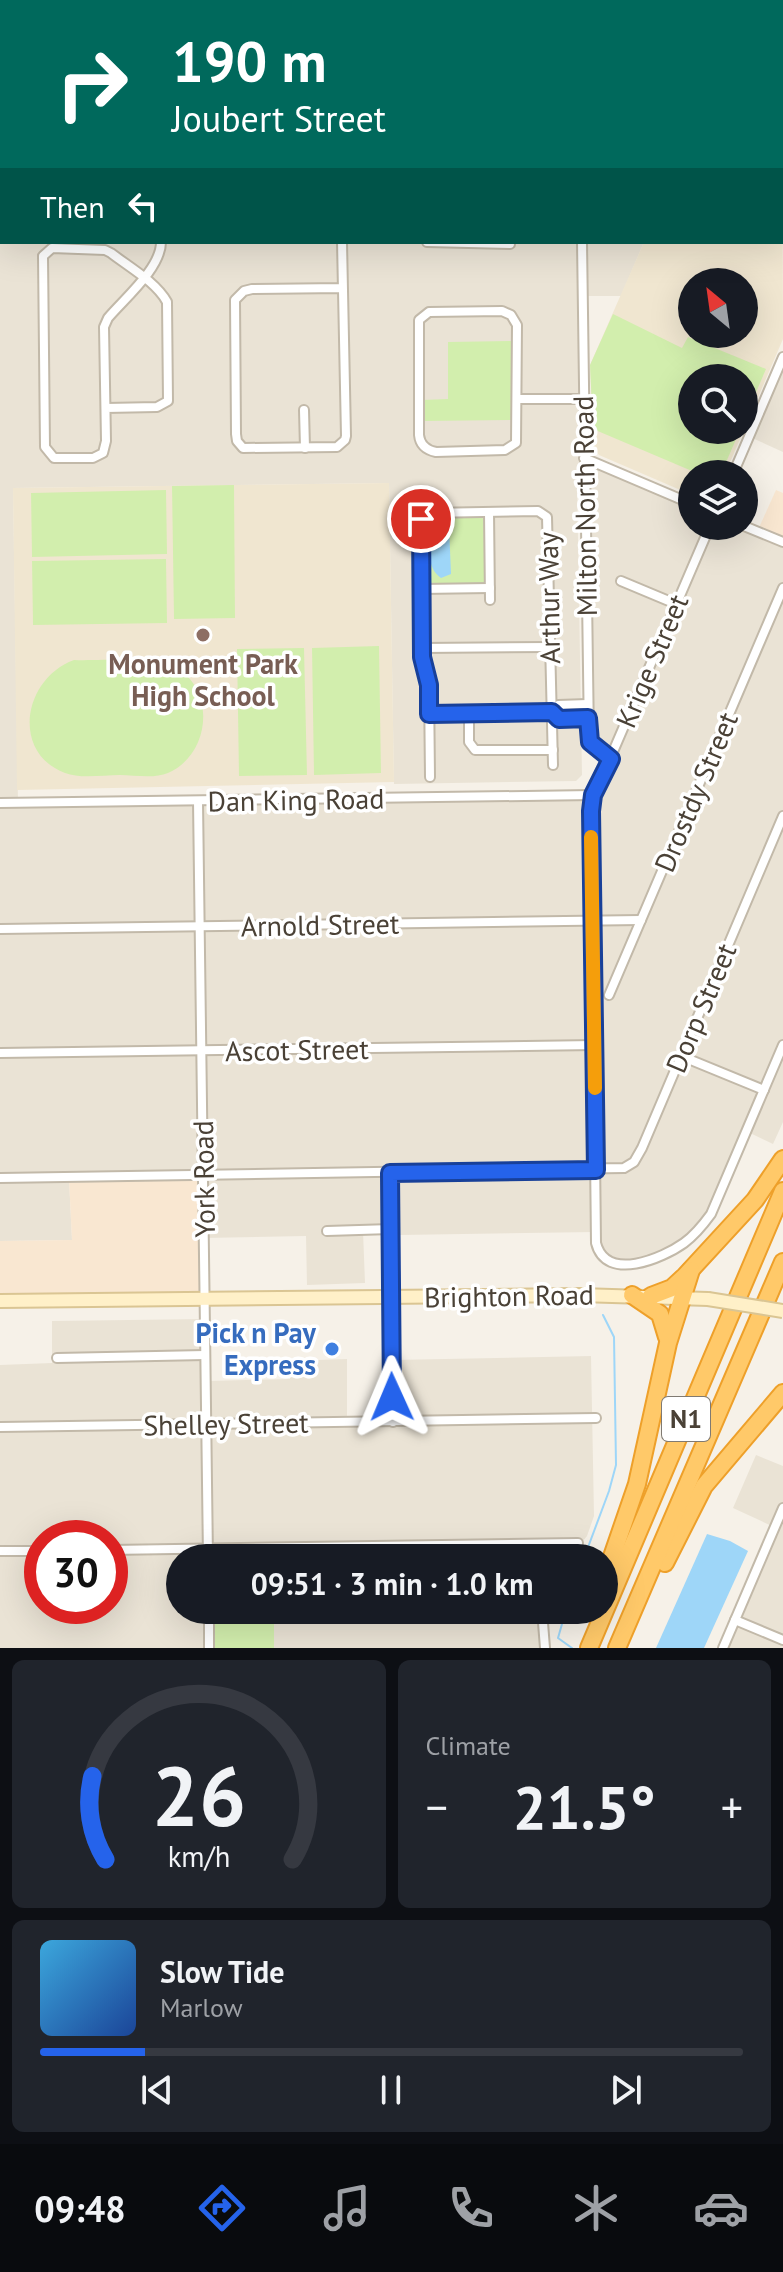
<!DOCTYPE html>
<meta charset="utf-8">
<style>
body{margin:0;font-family:"PT Sans",sans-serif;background:#20242c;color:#f1f3f6;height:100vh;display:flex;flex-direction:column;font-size:30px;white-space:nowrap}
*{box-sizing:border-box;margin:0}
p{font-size:26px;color:#9ea1a6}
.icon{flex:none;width:44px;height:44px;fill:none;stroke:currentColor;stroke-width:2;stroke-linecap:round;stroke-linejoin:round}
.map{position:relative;height:1648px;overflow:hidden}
.sheet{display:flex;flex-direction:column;gap:12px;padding:12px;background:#0d0f14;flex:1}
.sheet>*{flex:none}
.top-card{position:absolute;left:0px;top:0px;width:784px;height:244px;box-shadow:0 8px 32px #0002;background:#00695c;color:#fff;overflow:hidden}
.needle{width:52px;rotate:331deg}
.controls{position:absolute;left:678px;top:268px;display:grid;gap:16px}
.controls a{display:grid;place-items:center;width:80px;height:80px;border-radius:50%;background:#171b24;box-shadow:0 8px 32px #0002;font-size:40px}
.speed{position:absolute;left:24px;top:1520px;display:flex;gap:16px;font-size:40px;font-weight:700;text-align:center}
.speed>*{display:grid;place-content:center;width:104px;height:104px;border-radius:50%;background:#171b24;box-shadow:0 8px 32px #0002;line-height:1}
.speed .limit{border:12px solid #d22;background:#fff;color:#111}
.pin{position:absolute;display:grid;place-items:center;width:68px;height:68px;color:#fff;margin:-34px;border:4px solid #fff;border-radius:50%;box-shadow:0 2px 8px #0007}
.me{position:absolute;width:88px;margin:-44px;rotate:359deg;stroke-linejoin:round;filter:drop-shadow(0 0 6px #0008)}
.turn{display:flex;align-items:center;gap:28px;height:168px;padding:0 40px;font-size:36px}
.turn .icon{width:104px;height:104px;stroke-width:2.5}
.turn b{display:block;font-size:56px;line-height:68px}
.then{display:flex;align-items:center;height:76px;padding:0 40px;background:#0003;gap:16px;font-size:30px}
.big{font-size:60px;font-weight:700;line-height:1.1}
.sheet .card{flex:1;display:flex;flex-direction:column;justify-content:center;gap:12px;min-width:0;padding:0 28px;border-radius:12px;background:#20242c}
.sheet .dial{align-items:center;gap:0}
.dial svg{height:208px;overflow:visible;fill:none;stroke:#363941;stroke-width:7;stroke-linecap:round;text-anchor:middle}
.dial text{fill:#f1f3f6;stroke:none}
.song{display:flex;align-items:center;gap:24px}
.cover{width:96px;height:96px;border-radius:12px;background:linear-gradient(135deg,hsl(200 70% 55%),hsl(220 70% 35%))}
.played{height:8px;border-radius:4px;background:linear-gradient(90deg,#2563eb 15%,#363941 15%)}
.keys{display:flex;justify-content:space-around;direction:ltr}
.heat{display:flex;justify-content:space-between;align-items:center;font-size:44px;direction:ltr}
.sheet .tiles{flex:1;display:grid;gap:12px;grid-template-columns:1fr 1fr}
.card:last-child{grid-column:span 2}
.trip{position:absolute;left:166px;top:1544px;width:452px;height:80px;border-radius:40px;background:#171b24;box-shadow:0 8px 32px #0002;font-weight:700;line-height:80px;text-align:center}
.tab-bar{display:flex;height:128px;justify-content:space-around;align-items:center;background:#090b0e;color:#9ea1a6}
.tab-bar .icon{width:56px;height:56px}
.tab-bar .selected{color:#2563eb}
.tab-bar b{font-size:36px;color:#f1f3f6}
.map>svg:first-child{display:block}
.residential{fill:#eae3d5;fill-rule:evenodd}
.commercial{fill:#f9e7d1}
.education{fill:#f0e6d0;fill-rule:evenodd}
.green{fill:#d2eead}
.water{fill:#9ed6f8}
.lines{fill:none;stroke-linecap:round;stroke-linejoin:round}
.stream{stroke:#9ed6f8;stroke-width:2}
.minor-casing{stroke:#c2b9a9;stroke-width:12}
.secondary-casing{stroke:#dac593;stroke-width:16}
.motorway-casing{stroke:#eea02a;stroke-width:20}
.minor{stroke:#fff;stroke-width:8}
.secondary{stroke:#fff0c8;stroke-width:12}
.motorway{stroke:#ffc969;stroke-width:16}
.secondary-bridge-casing{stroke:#dac593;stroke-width:16;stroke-linecap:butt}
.secondary-bridge{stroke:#fff0c8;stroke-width:12}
.route-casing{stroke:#184099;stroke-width:20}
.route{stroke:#2563eb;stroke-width:14}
.slow{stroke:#f59e0b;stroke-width:14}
.education-dot{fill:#8d6e63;stroke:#fff;stroke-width:3}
.shop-dot{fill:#3f7fe0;stroke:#fff;stroke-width:3}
.labels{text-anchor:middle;stroke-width:7;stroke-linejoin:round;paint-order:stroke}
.shield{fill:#fff;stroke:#807a72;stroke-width:2}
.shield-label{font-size:26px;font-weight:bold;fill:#4a4136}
.street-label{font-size:28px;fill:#4a4136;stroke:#fff}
.education-label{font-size:28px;font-weight:bold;fill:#785e54;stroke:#fff}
.shop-label{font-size:28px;font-weight:bold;fill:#366cbe;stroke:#fff;text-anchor:end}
</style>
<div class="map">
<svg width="783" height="1648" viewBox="0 0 783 1648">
<rect width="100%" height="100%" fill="#f6f1e8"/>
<g class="residential">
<path d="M 0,0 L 740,0 L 2,2 L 2,242 L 644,242 L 621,296 L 583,296 L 584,458 L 692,505 L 692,526 L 743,526 L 783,543 L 783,1122 L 773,1144 L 748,1132 L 711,1214 L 687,1240 L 641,1262 L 606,1260 L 595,1232 L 400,1235 L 393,1230 L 363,1231 L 365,1283 L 307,1285 L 306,1236 L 204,1238 L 69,1179 L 72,1240 L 0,1241 ZM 584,480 L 593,747 L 609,760 L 591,796 L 18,803 L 13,488 L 389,483 L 394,784 L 576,781 L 582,775 L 577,481 Z"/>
<polygon points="783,358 783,452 750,437"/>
<path d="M 206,1319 L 208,1381 L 290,1379 L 290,1361 L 347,1359 L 347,1421 L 393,1421 L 393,1360 L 591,1356 L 594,1516 L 587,1536 L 582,1542 L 557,1542 L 556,1558 L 180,1558 L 180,1610 L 544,1610 L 546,1648 L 0,1648 L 0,1365 L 52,1363 L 52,1321 ZM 42,1538 L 110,1538 L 110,1606 L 42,1606 Z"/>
<polygon points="756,1455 783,1466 783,1648 723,1648 774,1527 733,1508"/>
</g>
<g class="commercial">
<polygon points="776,490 783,493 783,543 757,532"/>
<polygon points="204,1176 205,1298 0,1300 0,1241 72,1240 69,1179"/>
</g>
<g class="education">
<path d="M 782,9 L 783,339 L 725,474 L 692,474 L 692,495 L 599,455 L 593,447 L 590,365 L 644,242 L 782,242 ZM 692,282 L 744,282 L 744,334 L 692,334 ZM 692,378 L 744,378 L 744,430 L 692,430 Z"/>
<polygon points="389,483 394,782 17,790 13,488"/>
</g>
<g class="green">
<polygon points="613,314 682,348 688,337 766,369 744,420 744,378 692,378 692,430 740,430 721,474 699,474 593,429 590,365"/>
<polygon points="514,341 514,420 422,421 422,400 448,399 448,342"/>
<polygon points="234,485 235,618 174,619 172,486"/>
<polygon points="166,490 167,554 32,557 31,493"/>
<polygon points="429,516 480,516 487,522 485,583 481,585 431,586 427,583 423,523"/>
<polygon points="166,559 167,623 33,625 32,561"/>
<polygon points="379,646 381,773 314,775 312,648"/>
<polygon points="304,648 307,775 239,776 237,649"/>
<path d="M 74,660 C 96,661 147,657 165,663 C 217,679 214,753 168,773 C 154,779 134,775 120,775 C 103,775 80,779 65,773 C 10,752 24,678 74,660 Z"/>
<polygon points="273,1550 273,1558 213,1558 217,1551"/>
<rect x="213" y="1610" width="61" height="38"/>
</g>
<g class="water">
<path d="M 447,523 L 449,526 L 451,574 L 441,578 C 426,567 430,549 430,532 L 437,524 Z"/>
<polygon points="707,1534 730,1541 748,1551 704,1648 656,1648"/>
</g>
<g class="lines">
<g class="stream">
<polyline points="584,1558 609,1491 616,1465 614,1337 603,1315"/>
<polyline points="566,1610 558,1638 572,1648"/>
</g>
<defs>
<g id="minor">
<polyline points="63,0 63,2"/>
<polyline points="138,0 138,2"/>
<polyline points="198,0 199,2"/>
<polyline points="413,0 413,2"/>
<polyline points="517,0 517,2"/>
<polyline points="579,0 579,2"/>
<polyline points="257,2 259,0"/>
<polyline points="350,2 351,0"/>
<polyline points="640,2 641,0"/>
<polyline points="739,2 740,0"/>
<polyline points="0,173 2,173"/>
<polyline points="342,242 346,436 345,440 337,447 243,448 237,441 236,434 235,300 244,291 252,289 343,288"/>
<polyline points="427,242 510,244"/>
<polyline points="582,242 589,739 593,747 611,759"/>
<path d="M 502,311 L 511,315 L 517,325 L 516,443 L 505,450 L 436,452 C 426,450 420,445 419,435 L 419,320 L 429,312 Z"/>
<polyline points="518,399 584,399"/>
<path d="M 106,408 L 157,407 L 168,401 L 167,302 C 156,282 129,267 111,253 L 105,250 L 52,248 L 43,256 L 45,447 L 54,458 L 93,458 L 103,453 L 106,441 L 104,327 L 108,318 C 125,298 161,268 161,242"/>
<polyline points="304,410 305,448"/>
<polyline points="584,458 692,504"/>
<polyline points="733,474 783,357"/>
<polyline points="489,512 490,600"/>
<path d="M 710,526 L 591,803 L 596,1243 C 606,1283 663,1258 684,1243 C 695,1235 703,1225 711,1214 L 783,1045"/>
<polyline points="744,526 783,542"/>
<polyline points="621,581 676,604"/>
<polyline points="421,589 490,588"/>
<polyline points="422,648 551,647"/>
<polyline points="553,713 559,719 588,718"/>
<polyline points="429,714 552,712 558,705 588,704"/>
<polyline points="469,714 469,742 475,750 553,750"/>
<polyline points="430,777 429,685 422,657 420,522 429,513 538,511 547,517 553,765"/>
<polyline points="198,801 208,1558"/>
<polyline points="0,803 593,795"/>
<polyline points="0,929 641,920"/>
<polyline points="609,995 783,588"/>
<polyline points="0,1053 595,1045"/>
<polyline points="681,1056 764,1090"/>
<polyline points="390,1173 393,1422"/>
<polyline points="0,1178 624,1168 634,1162 642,1148 783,816"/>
<polyline points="327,1231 391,1229"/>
<polyline points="57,1358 205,1355"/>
<polyline points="0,1427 596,1418"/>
<polyline points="110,1550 578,1543"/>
<polyline points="0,1551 42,1551"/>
<polyline points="209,1610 209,1648"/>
<polyline points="542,1610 545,1648"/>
<polyline points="735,1620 783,1640"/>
<polyline points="723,1648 783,1508"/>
</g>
<polyline id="secondary" points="0,1301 580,1295 708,1299"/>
<g id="motorway">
<polyline points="632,1295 660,1314 667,1337"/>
<polyline points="651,1296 672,1288 685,1276 755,1200 783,1159"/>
<polyline points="665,1563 704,1486 783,1393"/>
<polyline points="604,1580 637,1484 668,1343 691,1270"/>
<polyline points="589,1648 783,1191"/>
<polyline points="617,1648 783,1262"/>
</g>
</defs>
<use href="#minor" class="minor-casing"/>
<use href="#secondary" class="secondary-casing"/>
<use href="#motorway" class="motorway-casing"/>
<use href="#minor" class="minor"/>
<use href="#secondary" class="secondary"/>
<use href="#motorway" class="motorway"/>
<defs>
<polyline id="secondary-bridge" points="708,1299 783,1311"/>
</defs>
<use href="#secondary-bridge" class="secondary-bridge-casing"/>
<use href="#secondary-bridge" class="secondary-bridge"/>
</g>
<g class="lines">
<defs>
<polyline id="route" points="392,1397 390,1173 596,1170 591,811 593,795 611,759 590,742 588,718 559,719 552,712 429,714 429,685 422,657 421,519"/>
</defs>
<use href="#route" class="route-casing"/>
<use href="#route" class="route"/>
<polyline class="slow" points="591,837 595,1088"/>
</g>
<circle class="education-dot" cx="203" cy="635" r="8"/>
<circle class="shop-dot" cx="332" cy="1349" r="8"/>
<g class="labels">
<rect class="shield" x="662" y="1397" width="48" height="44" rx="6"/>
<g class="shield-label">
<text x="686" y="1428">N1</text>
</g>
<g class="street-label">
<text transform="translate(585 506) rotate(-91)" y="10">Milton North Road</text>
<text transform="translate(549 598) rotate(-91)" y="10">Arthur Way</text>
<text transform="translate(652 661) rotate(-67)" y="10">Krige Street</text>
<text transform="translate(696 792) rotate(-67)" y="10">Drostdy Street</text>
<text transform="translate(296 800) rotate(-1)" y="10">Dan King Road</text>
<text transform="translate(320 925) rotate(-1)" y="10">Arnold Street</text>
<text transform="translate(701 1008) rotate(-67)" y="10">Dorp Street</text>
<text transform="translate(297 1050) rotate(-1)" y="10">Ascot Street</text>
<text transform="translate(204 1179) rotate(-91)" y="10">York Road</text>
<text transform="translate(509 1296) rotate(-1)" y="10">Brighton Road</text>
<text transform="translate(226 1424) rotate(-1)" y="10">Shelley Street</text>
</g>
<g class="education-label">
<text x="203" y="674">Monument Park<tspan x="203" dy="32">High School</tspan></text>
</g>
<g class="shop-label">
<text x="316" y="1343">Pick n Pay<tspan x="316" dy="32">Express</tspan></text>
</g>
</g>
</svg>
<div class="controls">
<a><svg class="needle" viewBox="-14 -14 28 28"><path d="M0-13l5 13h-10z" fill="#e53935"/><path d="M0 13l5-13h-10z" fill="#9ea1a6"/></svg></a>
<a><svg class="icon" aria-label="search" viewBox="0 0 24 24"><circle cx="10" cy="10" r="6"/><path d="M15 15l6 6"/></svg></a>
<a><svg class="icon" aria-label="layers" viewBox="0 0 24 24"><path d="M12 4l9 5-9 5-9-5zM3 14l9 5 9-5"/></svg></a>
</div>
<div class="speed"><div class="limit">30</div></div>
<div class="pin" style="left:421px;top:519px;background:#d93025"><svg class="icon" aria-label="arrive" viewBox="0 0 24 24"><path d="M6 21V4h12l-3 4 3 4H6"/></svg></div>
<svg class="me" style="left:392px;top:1397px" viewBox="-20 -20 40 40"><path d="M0-17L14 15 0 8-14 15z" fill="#2563eb" stroke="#fff" stroke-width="4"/></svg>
<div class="trip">09:51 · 3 min · 1.0 km</div>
<div class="top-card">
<div class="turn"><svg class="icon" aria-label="right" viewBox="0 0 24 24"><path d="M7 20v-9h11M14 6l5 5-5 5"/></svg><div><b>190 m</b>Joubert Street</div></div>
<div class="then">Then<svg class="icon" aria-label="left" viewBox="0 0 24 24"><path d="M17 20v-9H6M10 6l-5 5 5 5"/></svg></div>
</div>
</div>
<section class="sheet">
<div class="tiles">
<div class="card dial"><svg viewBox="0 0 100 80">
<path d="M14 69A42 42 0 1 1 86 69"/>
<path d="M14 69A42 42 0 0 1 9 37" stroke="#2563eb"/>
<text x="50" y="56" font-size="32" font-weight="700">26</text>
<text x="50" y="72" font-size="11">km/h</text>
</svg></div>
<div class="card"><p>Climate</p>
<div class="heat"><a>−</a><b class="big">21.5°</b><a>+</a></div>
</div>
<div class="card">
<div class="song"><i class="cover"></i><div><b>Slow Tide</b><p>Marlow</p></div></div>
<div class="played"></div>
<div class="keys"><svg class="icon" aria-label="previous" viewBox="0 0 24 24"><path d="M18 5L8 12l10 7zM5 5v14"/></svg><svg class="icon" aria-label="pause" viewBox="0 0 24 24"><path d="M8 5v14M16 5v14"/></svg><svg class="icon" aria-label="next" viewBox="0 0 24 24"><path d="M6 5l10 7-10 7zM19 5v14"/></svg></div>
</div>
</div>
</section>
<nav class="tab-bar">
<b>09:48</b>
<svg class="icon selected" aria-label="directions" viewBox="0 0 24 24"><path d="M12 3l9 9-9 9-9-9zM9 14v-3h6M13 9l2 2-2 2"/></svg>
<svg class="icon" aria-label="music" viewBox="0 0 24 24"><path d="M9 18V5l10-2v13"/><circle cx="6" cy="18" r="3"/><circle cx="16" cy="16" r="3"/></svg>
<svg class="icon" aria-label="phone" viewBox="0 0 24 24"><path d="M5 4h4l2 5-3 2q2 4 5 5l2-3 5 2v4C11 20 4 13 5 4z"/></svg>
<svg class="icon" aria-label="climate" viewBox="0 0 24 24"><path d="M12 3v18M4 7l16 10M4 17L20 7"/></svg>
<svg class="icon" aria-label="car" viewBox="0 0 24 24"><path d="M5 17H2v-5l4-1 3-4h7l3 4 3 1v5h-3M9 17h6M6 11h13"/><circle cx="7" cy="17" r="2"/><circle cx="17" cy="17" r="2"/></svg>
</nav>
